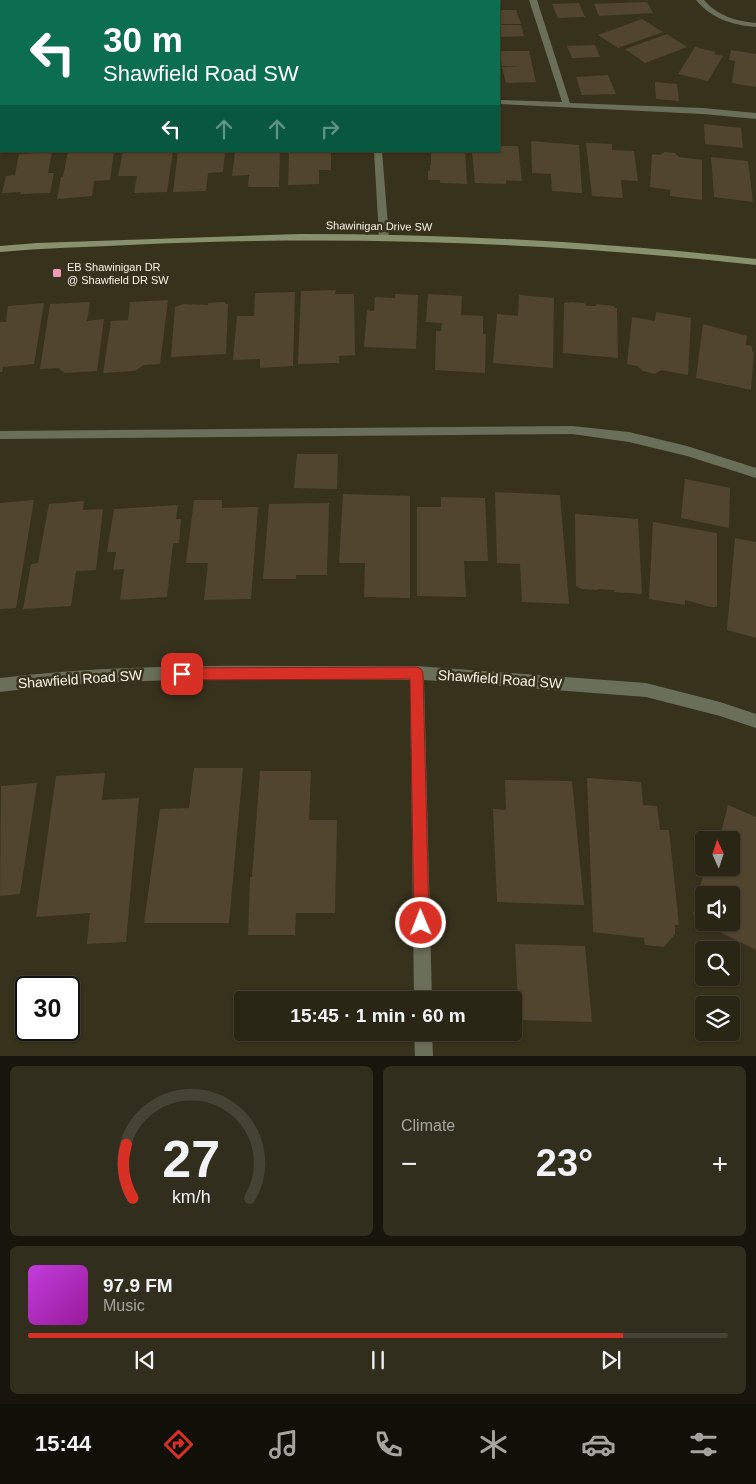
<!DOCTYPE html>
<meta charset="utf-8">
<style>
body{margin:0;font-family:Arial,sans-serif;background:#312e1e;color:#f1f3f6;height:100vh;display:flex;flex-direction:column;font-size:19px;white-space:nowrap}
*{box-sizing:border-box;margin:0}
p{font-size:16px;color:#a5a5a0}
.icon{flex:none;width:28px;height:28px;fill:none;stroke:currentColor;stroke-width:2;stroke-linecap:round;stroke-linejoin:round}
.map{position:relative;height:1056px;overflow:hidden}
.side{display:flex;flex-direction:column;gap:10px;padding:10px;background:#17150c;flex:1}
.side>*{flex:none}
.top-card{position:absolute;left:0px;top:0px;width:500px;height:152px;box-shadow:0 1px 4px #0004,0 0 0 1px #454334;background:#0b6e4f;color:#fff;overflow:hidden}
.needle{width:32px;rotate:357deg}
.buttons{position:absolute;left:695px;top:831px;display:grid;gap:10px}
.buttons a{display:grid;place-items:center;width:45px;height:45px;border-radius:5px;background:#292615;box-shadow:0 1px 4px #0004,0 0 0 1px #454334;font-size:25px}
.speed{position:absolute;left:15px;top:976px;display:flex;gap:10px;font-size:25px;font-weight:700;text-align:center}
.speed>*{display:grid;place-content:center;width:65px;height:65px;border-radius:50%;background:#292615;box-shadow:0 1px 4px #0004,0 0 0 1px #454334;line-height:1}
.speed .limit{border:2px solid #111;border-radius:8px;background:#fff;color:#111}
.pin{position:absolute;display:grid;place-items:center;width:42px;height:42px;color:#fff;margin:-21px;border-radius:10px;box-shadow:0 2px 8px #0006}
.me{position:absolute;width:55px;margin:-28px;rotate:359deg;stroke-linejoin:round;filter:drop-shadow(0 0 4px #0008)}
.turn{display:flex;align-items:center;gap:18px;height:105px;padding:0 20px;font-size:22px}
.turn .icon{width:65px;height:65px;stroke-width:2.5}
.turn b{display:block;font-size:35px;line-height:42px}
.lanes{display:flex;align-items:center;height:48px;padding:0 20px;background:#0003;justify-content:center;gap:25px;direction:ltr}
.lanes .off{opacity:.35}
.big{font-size:38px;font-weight:700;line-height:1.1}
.side .tile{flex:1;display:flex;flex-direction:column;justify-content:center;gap:8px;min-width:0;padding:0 18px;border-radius:8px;background:#312e1e}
.side .dial{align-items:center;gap:0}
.dial svg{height:130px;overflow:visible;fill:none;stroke:#454334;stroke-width:7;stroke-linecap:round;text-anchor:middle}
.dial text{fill:#f1f3f6;stroke:none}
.song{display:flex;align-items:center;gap:15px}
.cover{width:60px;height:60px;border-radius:8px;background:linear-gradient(135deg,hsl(290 70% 55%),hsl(300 70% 35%))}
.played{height:5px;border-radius:2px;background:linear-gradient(90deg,#d93025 85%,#454334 85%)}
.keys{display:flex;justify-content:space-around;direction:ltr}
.heat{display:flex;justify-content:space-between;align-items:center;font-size:28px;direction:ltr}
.side .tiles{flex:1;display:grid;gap:10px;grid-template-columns:1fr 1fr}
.tile:last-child{grid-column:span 2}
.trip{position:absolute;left:234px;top:991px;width:288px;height:50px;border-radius:5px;background:#292615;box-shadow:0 1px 4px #0004,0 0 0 1px #454334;font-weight:700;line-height:50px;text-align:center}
.tab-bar{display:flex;height:80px;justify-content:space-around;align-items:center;background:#100f08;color:#a5a5a0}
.tab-bar .icon{width:35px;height:35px}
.tab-bar .on{color:#d93025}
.tab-bar b{font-size:22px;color:#f1f3f6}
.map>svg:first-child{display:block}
.building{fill:#524530}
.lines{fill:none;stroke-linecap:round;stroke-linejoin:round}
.lane{fill:#6a6f59;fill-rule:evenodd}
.street{fill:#6a6f59;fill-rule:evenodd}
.secondary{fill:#88916e;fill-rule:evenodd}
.route{fill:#d93025;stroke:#8d1f18}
.poi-dot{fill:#f09ab5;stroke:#37321c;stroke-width:2}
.labels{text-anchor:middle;stroke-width:5;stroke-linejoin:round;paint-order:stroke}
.far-street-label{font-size:11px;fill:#f8f5e7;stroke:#37321c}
.far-poi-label{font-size:11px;fill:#f8f5e7;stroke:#37321c;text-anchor:start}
.street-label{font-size:14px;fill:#f8f5e7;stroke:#37321c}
</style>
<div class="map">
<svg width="756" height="1057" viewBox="0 0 756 1057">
<rect width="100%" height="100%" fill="#37321c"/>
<g class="building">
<polygon points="647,2 653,13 599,16 594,4"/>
<polygon points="579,3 585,17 558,18 552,4"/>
<polygon points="499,10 516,10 521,24 499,24"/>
<polygon points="642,19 663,32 618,48 598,35"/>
<polygon points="499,25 521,25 524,36 499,37"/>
<polygon points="667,34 687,47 645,63 625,49"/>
<polygon points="595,45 600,57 572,58 567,46"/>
<polygon points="695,47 716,52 714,54 723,56 708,81 678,74"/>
<polygon points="731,50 756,54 756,87 732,83 735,61 729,60"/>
<polygon points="499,51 529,51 536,82 506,83 502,67 520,66 502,66"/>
<polygon points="608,75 616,94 582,95 576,77"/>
<polygon points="655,82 677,84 679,101 656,99"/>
<polygon points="704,124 741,128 743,148 705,144"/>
<polygon points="531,141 579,145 582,193 552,191 551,174 532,173"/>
<polygon points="586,143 612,144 612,150 634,151 638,181 621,180 623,198 592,196"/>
<polygon points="499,146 518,146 522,181 506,180 506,184 475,183 472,151 499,151"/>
<polygon points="68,151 114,151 110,180 94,181 92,196 57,199 61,177 63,177"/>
<polygon points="123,151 173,151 167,192 134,193 137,176 118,176"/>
<polygon points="178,151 225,151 223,172 208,173 206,191 173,192"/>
<polygon points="235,151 280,151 279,187 248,187 249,175 232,176"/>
<polygon points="289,151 331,151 331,170 319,170 319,184 288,185"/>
<polygon points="431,151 465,151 467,184 440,183 440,180 428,180 428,171 430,171 430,165 431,165"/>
<polygon points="52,152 48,173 54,173 50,193 20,194 21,192 2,193 6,176 15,175 19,154"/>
<polygon points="665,152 675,153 679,157 702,160 702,200 670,196 670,190 650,187 652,154 660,155"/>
<polygon points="711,157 748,161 753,202 714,197"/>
<polygon points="336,290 335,294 354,294 355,355 339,356 339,363 298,364 301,291"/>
<polygon points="295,292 293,366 260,368 260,359 233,360 237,316 254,316 255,293"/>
<polygon points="395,294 418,295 416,349 364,347 367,310 374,311 375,297 395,298"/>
<polygon points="428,294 462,296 461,315 483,316 483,334 486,334 485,373 435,370 436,331 441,331 442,323 426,322"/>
<polygon points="519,295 554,298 553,368 493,363 497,314 518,316"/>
<polygon points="168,300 160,364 144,365 135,371 103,373 111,321 128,320 130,302"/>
<polygon points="90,302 87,321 104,319 97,371 65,373 58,368 40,369 50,304"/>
<polygon points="225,302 225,304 228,304 226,354 171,357 175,307 183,304 208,305 208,303"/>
<polygon points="571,302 584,303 587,306 596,306 596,304 614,306 614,308 617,308 618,358 563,353 564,303"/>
<polygon points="44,303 34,364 3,367 2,372 0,372 0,322 6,322 8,306"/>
<polygon points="656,312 691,318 688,375 661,370 655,374 643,371 637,366 627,364 632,317 655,321"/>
<polygon points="703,324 747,336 746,345 752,346 752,351 754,352 751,390 696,378"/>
<polygon points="297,454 338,454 337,489 294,488"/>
<polygon points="685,479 730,488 729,528 681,518"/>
<polygon points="495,492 560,495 569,604 522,602 520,564 497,563"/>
<polygon points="343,494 410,496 410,598 364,597 365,563 339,563"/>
<polygon points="441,497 485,498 488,561 464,561 466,597 417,596 417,507 441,507"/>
<polygon points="34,500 16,608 0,609 0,503"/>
<polygon points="194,500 222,500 222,508 258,507 251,599 204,600 208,563 186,563"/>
<polygon points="84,501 83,510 103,509 96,570 76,571 71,606 23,609 31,564 38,563 49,504"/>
<polygon points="329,503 327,575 296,575 296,579 263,579 269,504"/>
<polygon points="178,505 176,519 181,519 179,543 173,543 167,597 120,600 124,569 113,570 116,552 107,552 114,509"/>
<polygon points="575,514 638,519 642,594 614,592 614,590 598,589 598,590 582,589 576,586"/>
<polygon points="653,522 717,533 717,607 711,607 685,600 685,605 649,599"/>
<polygon points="735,538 756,542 756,638 727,630"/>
<polygon points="194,768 243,768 229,923 144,923 160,809 189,808"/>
<polygon points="260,771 311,771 309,820 337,820 335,913 296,913 295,935 248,935 250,877 252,877"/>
<polygon points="105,773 102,800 139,798 126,942 87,944 90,913 36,917 56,776"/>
<polygon points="587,778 641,782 643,805 657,806 660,830 669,830 679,925 675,925 675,934 664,947 645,945 644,938 593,932"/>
<polygon points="505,780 572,781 584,905 497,902 493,809 506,810"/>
<polygon points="37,783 20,894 0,896 1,786"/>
<polygon points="728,805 756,817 756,950 718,931 719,927 710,922 731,922 731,895 704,895 704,920 693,914 705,868 731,868 731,840 719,840"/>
<polygon points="515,944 585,946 592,1022 519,1020"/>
</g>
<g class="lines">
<g class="lane">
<polygon points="194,0 202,0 202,1 195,1"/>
<polygon points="529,0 537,0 570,103 703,108 756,113 756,119 703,114 499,104 499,100 562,102"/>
<polygon points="0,109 1,110 1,115 0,115"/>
<polygon points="572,426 629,432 687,446 756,468 756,478 687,456 629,442 572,434 0,439 0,431"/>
</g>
<g class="street">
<polygon points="360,0 368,0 369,1 361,1"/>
<path d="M 696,0 L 704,0 C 718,16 735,21 756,23 L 756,27 C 732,25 712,19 696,0 Z"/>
<polygon points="374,151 382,151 389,238 384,241 379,238"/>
<path d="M 417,666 L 646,683 L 720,702 L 756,714 L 756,728 L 720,716 L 646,697 L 424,680 L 432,1000 L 414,1000 L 410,680 C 274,680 136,675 0,692 L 0,678 C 138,661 278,667 417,666 Z"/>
<polygon points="414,1032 432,1032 433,1057 415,1057"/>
</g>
<path class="secondary" d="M 300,234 C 453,234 604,242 756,259 L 756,265 C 547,242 339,235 129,245 C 86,247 43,248 0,252 L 0,246 L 37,243 Z"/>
</g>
<polygon class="route" points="417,667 421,669 423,673 429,923 427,928 421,931 416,928 414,923 410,679 182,680 178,678 176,674 178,670 182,668"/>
<rect class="poi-dot" x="52" y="268" width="10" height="10" rx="2.5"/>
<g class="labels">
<g class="far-street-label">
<text transform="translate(379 226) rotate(1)" y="4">Shawinigan Drive SW</text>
</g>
<g class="far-poi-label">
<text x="67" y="271">EB Shawinigan DR<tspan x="67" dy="13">@ Shawfield DR SW</tspan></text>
</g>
<g class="street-label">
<text transform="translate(80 679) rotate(-4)" y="5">Shawfield Road SW</text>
<text transform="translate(500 679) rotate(4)" y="5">Shawfield Road SW</text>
</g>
</g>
</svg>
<div class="buttons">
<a><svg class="needle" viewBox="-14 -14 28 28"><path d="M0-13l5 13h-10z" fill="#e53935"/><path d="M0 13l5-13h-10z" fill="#a5a5a0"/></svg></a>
<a><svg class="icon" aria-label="sound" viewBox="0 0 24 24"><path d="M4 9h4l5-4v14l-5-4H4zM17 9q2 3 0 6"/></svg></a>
<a><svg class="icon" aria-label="search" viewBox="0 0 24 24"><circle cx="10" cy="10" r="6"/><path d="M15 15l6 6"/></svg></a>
<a><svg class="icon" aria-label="layers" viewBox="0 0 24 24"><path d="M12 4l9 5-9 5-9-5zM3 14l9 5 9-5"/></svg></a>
</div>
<div class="speed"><div class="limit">30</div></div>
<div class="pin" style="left:182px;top:674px;background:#d93025"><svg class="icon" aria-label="arrive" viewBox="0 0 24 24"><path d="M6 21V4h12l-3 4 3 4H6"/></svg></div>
<svg class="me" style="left:421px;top:923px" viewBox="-20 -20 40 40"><circle r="17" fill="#d93025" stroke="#fff" stroke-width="3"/><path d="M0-11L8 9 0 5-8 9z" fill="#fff"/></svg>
<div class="trip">15:45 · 1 min · 60 m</div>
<div class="top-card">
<div class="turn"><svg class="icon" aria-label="left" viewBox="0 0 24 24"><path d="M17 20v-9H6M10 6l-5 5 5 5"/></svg><div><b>30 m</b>Shawfield Road SW</div></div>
<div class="lanes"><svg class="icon" aria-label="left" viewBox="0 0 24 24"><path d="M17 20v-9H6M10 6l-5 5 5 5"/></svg><svg class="icon off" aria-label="ahead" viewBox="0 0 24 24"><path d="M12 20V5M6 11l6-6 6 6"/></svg><svg class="icon off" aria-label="ahead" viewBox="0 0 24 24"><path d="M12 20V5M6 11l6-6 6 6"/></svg><svg class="icon off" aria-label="right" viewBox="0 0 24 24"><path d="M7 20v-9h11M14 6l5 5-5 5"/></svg></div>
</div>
</div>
<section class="side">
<div class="tiles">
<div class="tile dial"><svg viewBox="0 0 100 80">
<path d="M14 69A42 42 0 1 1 86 69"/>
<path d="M14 69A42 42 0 0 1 10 36" stroke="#d93025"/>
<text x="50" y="56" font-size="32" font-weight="700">27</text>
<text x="50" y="72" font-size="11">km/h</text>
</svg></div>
<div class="tile"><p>Climate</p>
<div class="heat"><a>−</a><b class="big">23°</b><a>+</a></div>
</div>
<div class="tile">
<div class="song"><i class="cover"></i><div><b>97.9 FM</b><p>Music</p></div></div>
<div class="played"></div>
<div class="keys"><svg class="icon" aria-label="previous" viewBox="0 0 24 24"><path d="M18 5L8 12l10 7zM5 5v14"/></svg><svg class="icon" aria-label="pause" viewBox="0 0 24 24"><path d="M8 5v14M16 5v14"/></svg><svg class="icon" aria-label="next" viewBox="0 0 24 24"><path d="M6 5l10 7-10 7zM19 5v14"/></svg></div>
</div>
</div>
</section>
<nav class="tab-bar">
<b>15:44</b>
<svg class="icon on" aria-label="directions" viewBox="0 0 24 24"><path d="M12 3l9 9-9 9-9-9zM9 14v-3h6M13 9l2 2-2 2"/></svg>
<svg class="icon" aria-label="music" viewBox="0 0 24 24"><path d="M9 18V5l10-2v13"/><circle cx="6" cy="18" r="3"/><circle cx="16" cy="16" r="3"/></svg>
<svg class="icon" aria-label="phone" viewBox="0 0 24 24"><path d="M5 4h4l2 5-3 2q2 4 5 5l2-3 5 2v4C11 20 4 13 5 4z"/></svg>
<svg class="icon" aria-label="climate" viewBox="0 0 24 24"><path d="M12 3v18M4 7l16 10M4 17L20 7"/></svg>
<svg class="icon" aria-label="car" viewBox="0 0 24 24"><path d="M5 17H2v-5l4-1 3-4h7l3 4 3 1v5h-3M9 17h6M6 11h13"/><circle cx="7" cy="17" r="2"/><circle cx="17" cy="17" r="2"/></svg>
<svg class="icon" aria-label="filters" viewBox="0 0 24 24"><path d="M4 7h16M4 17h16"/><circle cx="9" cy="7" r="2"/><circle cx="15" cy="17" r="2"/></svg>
</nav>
